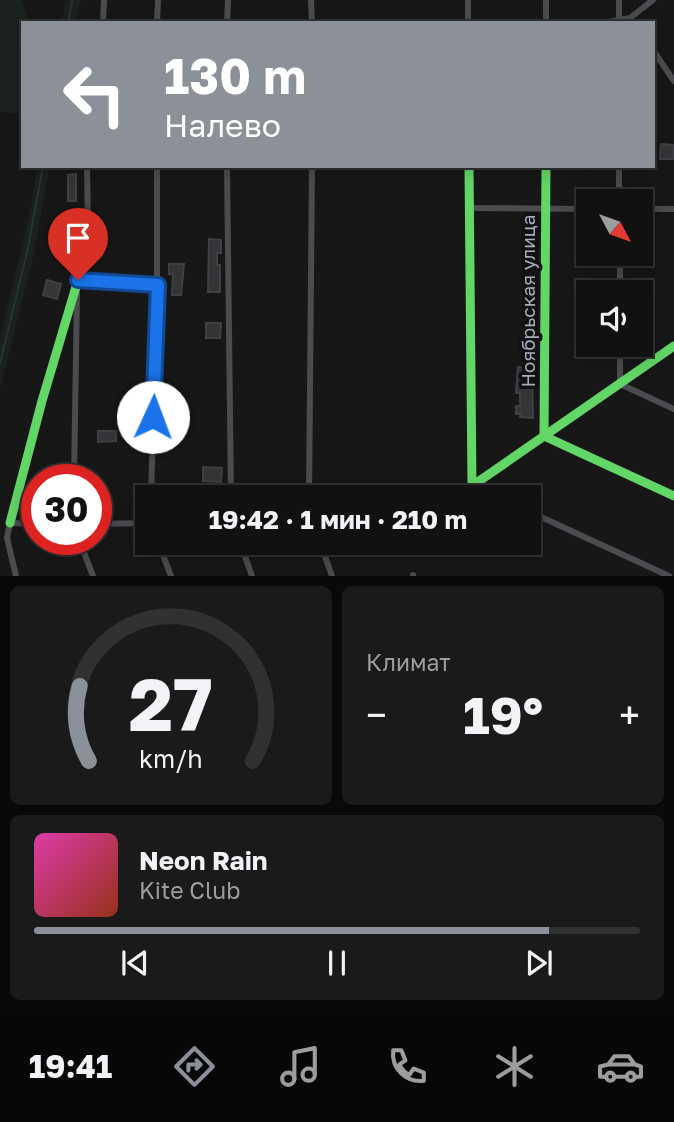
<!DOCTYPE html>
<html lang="ru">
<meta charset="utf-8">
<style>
body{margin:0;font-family:"Golos Text",sans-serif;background:#1a1a1a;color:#f1f3f6;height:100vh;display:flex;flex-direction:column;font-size:26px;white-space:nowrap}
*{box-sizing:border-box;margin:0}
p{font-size:23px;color:#9c9d9f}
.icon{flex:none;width:38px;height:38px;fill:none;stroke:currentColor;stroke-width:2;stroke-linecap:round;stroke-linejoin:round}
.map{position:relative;height:576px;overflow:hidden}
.side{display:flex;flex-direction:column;gap:10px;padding:10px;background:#090909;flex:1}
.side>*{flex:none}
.top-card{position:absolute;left:21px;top:21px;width:634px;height:147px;border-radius:0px;box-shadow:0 4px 18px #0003,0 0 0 2px #303131;background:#8c9099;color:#fff;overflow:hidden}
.needle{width:46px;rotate:131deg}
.tools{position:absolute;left:576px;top:189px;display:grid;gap:14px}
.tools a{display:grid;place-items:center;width:77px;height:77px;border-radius:0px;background:#111;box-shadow:0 4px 18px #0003,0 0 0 2px #303131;font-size:35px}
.speed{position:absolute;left:21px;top:464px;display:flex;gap:14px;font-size:35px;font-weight:700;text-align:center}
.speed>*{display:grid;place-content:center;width:91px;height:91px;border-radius:50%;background:#111;box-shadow:0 4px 18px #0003,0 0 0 2px #303131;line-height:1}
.speed .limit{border:10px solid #d22;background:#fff;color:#111}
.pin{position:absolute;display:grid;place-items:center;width:60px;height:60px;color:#fff;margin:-72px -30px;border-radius:50% 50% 50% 0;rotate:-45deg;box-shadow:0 0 7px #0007}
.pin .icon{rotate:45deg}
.me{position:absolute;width:77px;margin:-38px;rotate:2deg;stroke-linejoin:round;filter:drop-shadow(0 0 5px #0008)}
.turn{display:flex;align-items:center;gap:24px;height:147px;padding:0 28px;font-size:32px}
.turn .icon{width:91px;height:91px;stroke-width:2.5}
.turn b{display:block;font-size:49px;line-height:60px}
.big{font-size:52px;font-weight:700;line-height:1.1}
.side .card{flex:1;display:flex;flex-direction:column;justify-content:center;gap:10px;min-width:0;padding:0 24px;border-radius:10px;background:#1a1a1a}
.side .dial{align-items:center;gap:0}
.dial svg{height:182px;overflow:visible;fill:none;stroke:#303131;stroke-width:7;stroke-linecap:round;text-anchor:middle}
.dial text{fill:#f1f3f6;stroke:none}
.song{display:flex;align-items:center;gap:21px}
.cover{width:84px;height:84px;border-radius:10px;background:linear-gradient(135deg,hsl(320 70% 55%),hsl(10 70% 35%))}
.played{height:7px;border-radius:4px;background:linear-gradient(90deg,#8c9099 85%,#303131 85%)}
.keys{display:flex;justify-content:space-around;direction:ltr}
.heat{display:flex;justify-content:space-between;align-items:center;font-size:38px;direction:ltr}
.side .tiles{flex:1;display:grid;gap:10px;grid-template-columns:1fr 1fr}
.card:last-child{grid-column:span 2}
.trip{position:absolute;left:135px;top:485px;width:406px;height:70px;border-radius:0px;background:#111;box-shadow:0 4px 18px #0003,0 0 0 2px #303131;font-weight:700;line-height:70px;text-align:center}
.dock{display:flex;height:112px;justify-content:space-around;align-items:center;background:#070707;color:#9c9d9f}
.dock .icon{width:49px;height:49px}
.dock .current{color:#8c9099}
.dock b{font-size:32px;color:#f1f3f6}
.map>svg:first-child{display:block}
.green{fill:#1b211c}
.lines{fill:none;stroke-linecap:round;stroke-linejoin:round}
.stream{stroke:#2a3239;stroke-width:2}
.building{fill:#343537;stroke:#3f4043;stroke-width:2}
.street{stroke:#4b4c50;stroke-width:6}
.fast{stroke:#63d668;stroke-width:9}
.route-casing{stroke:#114b97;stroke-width:18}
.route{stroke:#1a73e8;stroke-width:12}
.labels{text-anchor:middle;stroke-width:7;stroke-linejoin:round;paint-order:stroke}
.street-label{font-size:19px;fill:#a8adb8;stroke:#111113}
</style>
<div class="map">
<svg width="674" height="576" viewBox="0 0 674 576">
<rect width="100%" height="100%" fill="#171717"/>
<g class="green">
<polygon points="0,0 22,0 29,23 23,23 23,114 0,112"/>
<polygon points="66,0 81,0 77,23 61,23"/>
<polygon points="37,166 50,166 32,262 0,388 0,339 31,208"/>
</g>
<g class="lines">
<g class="stream">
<polyline points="68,23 72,0"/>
<polyline points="0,363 27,253 43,166"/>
</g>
</g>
<g class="building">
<polygon points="661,144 674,145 674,159 660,159"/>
<polygon points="76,174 76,201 68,201 68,175"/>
<polygon points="209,239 221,240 221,253 217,253 217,265 220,265 220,292 208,292"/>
<polygon points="169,264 184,264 181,295 172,295 173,274 169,274"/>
<rect x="591" y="279" width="16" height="13"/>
<polygon points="47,280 61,284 57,299 43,295"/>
<polygon points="206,323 221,323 220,338 206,338"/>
<polygon points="518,367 532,367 533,418 520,417 520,414 516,414 516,406 520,406 520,393 516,393"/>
<polygon points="98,431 116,431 116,441 98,442"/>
<polygon points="203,467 222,468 221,482 203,481"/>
</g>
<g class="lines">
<g class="street">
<polyline points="311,0 312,23"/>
<polyline points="468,0 468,23"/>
<polyline points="546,0 546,23"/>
<polyline points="619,21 619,0"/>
<polyline points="103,23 104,0"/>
<polyline points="157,23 158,0"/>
<polyline points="227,23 228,0"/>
<polyline points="603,23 630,18 653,0"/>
<polyline points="653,50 674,81"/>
<polyline points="227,166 231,497"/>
<polyline points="619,166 619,201"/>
<polyline points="470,208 588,209"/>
<polyline points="640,209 674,209"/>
<polyline points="620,254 620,292"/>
<polyline points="78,282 88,228 87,166"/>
<polyline points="620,345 620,384 674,409"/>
<polyline points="74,480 77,292"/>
<polyline points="472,486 497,497"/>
<polyline points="151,497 157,284 157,166"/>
<polyline points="309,497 312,166"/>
<polyline points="528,511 669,576"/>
<polyline points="96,524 147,523"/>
<polyline points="79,539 93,576"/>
<polyline points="158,542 171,576"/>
<polyline points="240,542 252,576"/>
<polyline points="320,542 332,576"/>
<polyline points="413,575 413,576"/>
<polyline points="16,576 7,538 10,523 37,524"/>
</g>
<g class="fast">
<polyline points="469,166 472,486 674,346"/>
<polyline points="546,166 544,436 674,496"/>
<polyline points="10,523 42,401 78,280 157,284"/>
</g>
</g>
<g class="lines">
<defs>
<polyline id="route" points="78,280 158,285 153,417"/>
</defs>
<use href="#route" class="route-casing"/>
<use href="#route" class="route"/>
</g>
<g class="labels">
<g class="street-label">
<text transform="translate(528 301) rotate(-90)" y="7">Ноябрьская улица</text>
</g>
</g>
</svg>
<div class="tools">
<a><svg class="needle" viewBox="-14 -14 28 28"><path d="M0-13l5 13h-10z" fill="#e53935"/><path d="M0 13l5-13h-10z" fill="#9c9d9f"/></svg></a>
<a><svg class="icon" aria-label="sound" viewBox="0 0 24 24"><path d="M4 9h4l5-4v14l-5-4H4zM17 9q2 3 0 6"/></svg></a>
</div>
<div class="speed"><div class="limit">30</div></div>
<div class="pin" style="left:78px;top:280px;background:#d93025"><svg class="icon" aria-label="arrive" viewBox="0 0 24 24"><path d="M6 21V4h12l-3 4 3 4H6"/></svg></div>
<svg class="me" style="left:153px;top:417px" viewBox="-20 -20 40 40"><circle r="19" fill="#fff"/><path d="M0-13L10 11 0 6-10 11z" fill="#1a73e8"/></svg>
<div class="trip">19:42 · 1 мин · 210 m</div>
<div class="top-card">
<div class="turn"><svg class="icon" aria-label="left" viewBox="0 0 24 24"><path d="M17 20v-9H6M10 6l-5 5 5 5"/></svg><div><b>130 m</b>Налево</div></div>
</div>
</div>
<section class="side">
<div class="tiles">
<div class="card dial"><svg viewBox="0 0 100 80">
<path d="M14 69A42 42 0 1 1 86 69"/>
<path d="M14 69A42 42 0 0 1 10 36" stroke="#8c9099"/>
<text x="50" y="56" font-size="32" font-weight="700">27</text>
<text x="50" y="72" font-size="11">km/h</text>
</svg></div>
<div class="card"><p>Климат</p>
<div class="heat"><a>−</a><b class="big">19°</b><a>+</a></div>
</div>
<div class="card">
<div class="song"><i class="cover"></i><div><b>Neon Rain</b><p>Kite Club</p></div></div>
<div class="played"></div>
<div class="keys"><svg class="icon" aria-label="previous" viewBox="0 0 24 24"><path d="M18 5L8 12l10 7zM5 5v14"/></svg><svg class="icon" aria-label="pause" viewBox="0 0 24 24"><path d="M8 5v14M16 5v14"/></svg><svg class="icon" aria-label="next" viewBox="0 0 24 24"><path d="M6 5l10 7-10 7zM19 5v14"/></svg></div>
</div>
</div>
</section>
<nav class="dock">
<b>19:41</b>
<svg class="icon current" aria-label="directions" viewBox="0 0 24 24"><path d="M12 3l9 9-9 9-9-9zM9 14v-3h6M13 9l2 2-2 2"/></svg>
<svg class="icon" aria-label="music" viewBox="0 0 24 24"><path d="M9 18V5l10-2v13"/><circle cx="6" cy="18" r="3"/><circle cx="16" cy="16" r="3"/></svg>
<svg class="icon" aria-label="phone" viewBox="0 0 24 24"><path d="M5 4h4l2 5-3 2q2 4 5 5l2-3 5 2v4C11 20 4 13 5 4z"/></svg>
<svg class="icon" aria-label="climate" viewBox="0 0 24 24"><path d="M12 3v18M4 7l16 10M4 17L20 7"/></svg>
<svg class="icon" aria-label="car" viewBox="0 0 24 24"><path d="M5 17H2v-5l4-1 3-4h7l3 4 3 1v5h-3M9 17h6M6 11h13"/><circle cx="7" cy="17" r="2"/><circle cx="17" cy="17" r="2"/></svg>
</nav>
